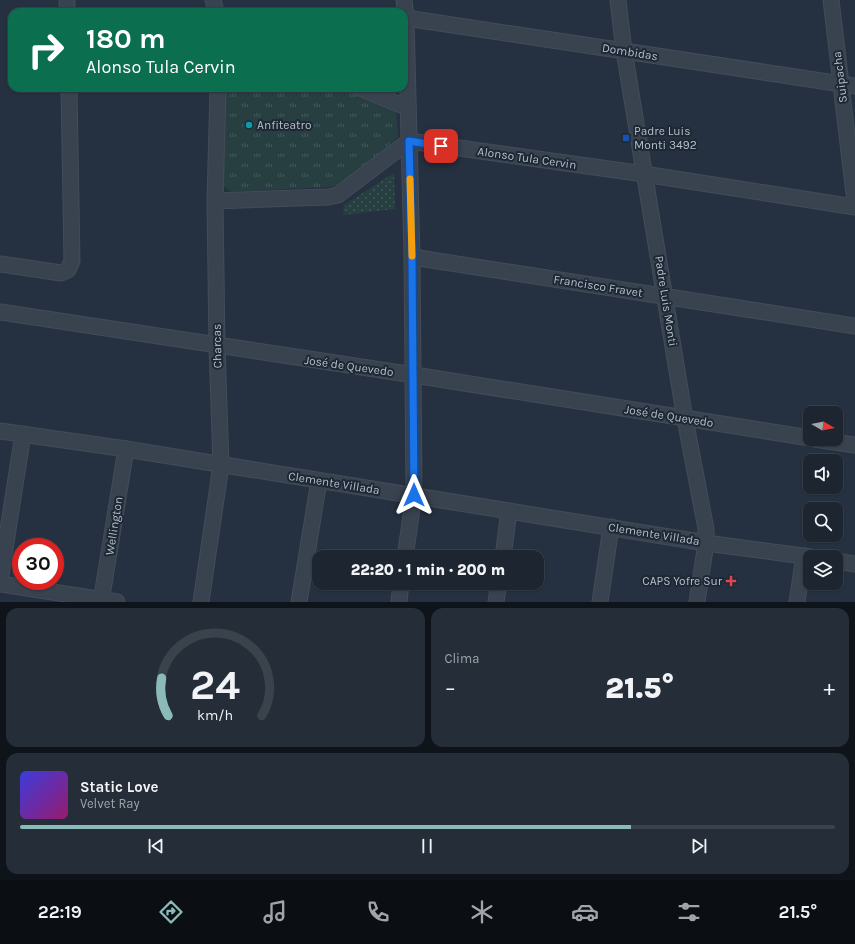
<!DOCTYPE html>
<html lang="es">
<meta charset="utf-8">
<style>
body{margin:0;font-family:Karla,sans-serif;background:#252d38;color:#f1f3f6;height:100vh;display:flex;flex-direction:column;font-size:15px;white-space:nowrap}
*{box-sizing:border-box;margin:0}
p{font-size:13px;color:#a0a5ab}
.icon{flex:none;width:22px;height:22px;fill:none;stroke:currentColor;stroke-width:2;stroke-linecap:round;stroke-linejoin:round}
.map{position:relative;height:602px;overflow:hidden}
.details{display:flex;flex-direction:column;gap:6px;padding:6px;background:#0f141a;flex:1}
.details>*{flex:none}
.banner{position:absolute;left:8px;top:8px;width:400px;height:84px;border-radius:12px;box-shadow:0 1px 3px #0004,0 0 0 1px #3a424c;background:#0b6e4f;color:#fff;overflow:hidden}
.needle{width:26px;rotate:99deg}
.controls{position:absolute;left:803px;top:406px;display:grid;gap:8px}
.controls a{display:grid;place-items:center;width:40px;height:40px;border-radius:8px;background:#1c2530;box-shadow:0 1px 3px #0004,0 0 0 1px #3a424c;font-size:20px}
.speed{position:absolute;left:12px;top:538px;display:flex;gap:8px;font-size:20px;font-weight:700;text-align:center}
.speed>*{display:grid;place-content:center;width:52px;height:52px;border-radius:50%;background:#1c2530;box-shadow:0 1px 3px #0004,0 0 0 1px #3a424c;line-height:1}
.speed .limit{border:6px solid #d22;background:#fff;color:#111}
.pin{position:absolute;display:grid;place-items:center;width:34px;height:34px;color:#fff;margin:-17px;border-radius:8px;box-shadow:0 2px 6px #0006}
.me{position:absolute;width:44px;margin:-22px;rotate:0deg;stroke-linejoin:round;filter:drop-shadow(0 0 3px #0008)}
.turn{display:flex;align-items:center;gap:14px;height:84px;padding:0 12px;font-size:18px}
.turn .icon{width:52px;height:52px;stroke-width:2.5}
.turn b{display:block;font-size:28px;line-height:34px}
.big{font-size:30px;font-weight:800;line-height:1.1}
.details .tile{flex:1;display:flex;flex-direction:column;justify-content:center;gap:6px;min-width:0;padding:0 14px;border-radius:12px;background:#252d38}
.details .dial{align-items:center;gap:0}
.dial svg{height:104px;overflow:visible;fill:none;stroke:#3a424c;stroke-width:7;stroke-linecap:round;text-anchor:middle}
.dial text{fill:#f1f3f6;stroke:none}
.song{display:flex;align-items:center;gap:12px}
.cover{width:48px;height:48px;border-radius:6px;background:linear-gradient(135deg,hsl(240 70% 55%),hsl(320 70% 35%))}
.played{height:4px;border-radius:2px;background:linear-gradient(90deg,#8bbbb9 75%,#3a424c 75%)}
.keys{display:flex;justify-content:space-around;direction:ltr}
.heat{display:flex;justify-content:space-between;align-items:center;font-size:22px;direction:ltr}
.details .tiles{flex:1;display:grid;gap:6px;grid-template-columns:1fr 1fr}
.tile:last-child{grid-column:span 2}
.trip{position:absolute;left:312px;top:550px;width:232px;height:40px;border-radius:12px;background:#1c2530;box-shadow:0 1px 3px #0004,0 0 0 1px #3a424c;font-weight:800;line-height:40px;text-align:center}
.tab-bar{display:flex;height:64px;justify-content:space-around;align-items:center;background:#0b0f13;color:#a0a5ab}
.tab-bar .icon{width:28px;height:28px}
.tab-bar .selected{color:#8bbbb9}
.tab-bar b{font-size:18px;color:#f1f3f6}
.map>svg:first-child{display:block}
.grass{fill:url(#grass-dots)}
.park{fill:url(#park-tufts)}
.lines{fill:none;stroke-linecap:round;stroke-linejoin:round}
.minor-casing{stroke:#434c59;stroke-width:17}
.minor{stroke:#394350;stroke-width:15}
.route-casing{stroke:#114b97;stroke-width:10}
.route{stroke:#1a73e8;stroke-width:7}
.slow{stroke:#f59e0b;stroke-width:7}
.culture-dot{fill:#0f9aa8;stroke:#1e2835;stroke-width:1.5}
.transit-dot{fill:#1a4fb4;stroke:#1e2835;stroke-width:1.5}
.health-dot{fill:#e0444e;stroke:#1e2835;stroke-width:1.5}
.labels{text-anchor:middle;stroke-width:4;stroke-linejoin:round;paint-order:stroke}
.street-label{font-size:12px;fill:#b6becb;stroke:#1e2835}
.poi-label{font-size:12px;fill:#b6becb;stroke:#1e2835;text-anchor:start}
</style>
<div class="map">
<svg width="855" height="602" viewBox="0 0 855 602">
<defs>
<pattern id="grass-dots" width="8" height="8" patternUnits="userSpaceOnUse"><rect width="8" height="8" fill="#273f41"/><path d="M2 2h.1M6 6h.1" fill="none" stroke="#44595b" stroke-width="1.8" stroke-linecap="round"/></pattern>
<pattern id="park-tufts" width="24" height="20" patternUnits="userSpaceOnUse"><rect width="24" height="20" fill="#273f41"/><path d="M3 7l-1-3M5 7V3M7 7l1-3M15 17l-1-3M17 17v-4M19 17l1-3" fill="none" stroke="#44595b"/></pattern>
</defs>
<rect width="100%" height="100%" fill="#253140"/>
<polygon class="grass" points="394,173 395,209 343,215 344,205"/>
<polygon class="park" points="224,88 340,88 396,111 398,137 344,184 330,187 231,192 222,185"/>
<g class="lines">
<defs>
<g id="minor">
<polyline points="67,0 67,12"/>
<polyline points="213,0 216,12"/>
<polyline points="404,0 406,18 412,257 414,495 405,557"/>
<polyline points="618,0 624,51 685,419 706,529 706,543 697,602"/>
<polyline points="831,0 855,202"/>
<polyline points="406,18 855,86"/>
<polyline points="360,88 408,108"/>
<polyline points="215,201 328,197 338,195 409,141 644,174 855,207"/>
<polyline points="412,257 855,326"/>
<polyline points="0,264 61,273 68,270 72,261 69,88"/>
<polyline points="0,312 414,375 810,438"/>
<polyline points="0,431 126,449 706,543 811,557"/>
<polyline points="814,439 855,445"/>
<polyline points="503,557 509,511"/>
<polyline points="836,561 855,564"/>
<polyline points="0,581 23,434"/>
<polyline points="0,584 117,602"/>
<polyline points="101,602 126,449"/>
<polyline points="201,602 221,465 217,346 215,201 218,88"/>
<polyline points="299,602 319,481"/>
<polyline points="399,602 401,583"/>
<polyline points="496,602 499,583"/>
<polyline points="600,602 611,527"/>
<polyline points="797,602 804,556"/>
</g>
</defs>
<use href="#minor" class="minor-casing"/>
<use href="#minor" class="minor"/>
</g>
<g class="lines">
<defs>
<polyline id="route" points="414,495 412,257 409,141 441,146"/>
</defs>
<use href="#route" class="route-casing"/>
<use href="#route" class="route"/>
<polyline class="slow" points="410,179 412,256"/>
</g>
<circle class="culture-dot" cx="249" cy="125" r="4"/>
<rect class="transit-dot" x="622" y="134" width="8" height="8" rx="2"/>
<path class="health-dot" d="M729 575h4v4h4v4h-4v4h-4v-4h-4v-4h4z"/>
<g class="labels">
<g class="street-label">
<text transform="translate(630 52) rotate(9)" y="4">Dombidas</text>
<text transform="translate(840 77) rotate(-97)" y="4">Suipacha</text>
<text transform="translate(527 158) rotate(8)" y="4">Alonso Tula Cervin</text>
<text transform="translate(598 286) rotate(9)" y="4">Francisco Fravet</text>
<text transform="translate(666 301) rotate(81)" y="4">Padre Luis Monti</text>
<text transform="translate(217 346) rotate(-91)" y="4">Charcas</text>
<text transform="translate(349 366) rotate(8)" y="4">José de Quevedo</text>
<text transform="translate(669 416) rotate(9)" y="4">José de Quevedo</text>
<text transform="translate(334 483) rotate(9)" y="4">Clemente Villada</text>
<text transform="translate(114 526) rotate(-81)" y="4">Wellington</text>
<text transform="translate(654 534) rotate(9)" y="4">Clemente Villada</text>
</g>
<g class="poi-label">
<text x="257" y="129">Anfiteatro</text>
<text x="634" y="135">Padre Luis<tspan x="634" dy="14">Monti 3492</tspan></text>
<text x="722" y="585" text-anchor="end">CAPS Yofre Sur</text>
</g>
</g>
</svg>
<div class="controls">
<a><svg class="needle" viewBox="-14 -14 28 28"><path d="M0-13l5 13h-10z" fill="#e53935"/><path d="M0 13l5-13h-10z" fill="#a0a5ab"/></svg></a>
<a><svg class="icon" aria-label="sound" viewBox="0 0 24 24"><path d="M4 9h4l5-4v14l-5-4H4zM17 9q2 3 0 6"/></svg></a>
<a><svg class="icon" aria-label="search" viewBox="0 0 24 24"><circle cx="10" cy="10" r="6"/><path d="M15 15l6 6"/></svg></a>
<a><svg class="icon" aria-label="layers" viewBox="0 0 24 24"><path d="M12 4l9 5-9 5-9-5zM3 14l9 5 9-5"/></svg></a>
</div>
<div class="speed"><div class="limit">30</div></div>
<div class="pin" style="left:441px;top:146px;background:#d93025"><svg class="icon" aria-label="arrive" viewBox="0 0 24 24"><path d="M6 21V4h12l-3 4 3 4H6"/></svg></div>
<svg class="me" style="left:414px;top:495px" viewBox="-20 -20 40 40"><path d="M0-17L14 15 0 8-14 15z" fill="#1a73e8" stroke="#fff" stroke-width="4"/></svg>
<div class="trip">22:20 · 1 min · 200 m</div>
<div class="banner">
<div class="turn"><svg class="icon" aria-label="right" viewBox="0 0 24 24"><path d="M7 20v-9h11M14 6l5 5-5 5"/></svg><div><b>180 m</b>Alonso Tula Cervin</div></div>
</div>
</div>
<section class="details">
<div class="tiles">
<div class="tile dial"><svg viewBox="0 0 100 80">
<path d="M14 69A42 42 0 1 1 86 69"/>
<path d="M14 69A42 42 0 0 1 9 40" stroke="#8bbbb9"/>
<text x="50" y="56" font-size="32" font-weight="700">24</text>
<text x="50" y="72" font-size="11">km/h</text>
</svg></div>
<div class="tile"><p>Clima</p>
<div class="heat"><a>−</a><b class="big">21.5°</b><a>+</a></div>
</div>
<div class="tile">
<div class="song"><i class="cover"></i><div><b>Static Love</b><p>Velvet Ray</p></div></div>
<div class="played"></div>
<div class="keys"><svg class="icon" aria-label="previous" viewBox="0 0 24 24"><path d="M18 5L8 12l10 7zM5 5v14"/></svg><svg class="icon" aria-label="pause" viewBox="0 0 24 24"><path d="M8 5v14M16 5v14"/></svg><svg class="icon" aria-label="next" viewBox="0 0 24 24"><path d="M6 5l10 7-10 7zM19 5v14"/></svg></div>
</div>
</div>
</section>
<nav class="tab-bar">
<b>22:19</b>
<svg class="icon selected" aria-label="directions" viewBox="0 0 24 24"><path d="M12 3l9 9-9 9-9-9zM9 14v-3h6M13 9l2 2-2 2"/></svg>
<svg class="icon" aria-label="music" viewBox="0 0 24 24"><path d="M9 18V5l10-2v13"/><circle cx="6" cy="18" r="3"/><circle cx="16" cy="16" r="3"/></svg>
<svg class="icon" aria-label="phone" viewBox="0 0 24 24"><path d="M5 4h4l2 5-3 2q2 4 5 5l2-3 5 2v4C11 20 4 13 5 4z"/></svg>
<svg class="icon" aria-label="climate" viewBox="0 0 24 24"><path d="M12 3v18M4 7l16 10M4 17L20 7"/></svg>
<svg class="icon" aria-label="car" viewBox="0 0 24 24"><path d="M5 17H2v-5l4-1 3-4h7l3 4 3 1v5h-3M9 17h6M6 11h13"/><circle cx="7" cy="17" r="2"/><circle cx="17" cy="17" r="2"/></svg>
<svg class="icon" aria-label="filters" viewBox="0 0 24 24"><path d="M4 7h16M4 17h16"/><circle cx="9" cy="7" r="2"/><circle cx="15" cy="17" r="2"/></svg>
<b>21.5°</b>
</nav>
